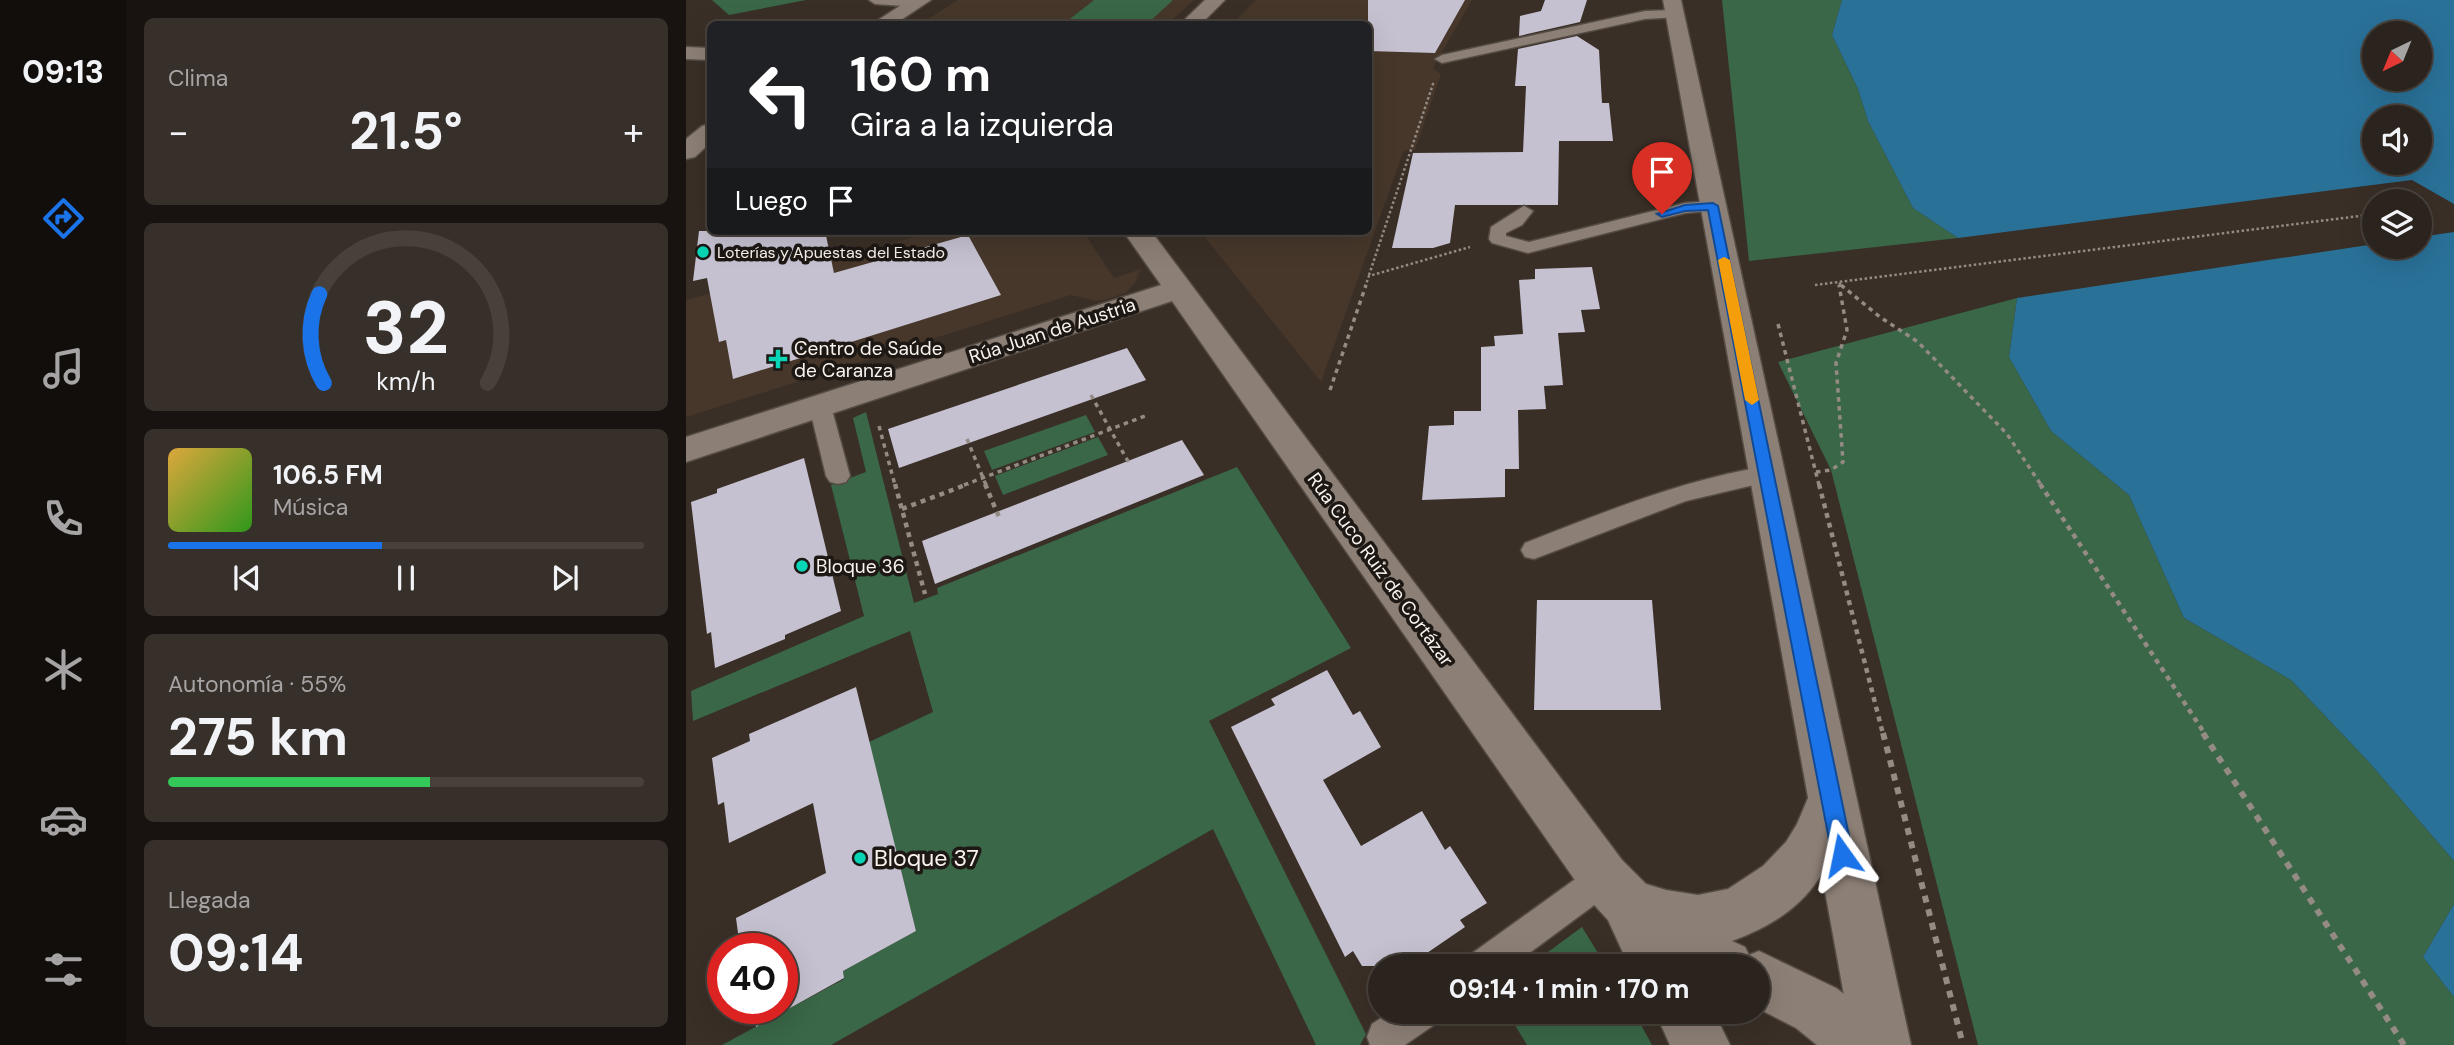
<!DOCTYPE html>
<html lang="es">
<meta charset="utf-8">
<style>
body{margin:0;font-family:"DM Sans",sans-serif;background:#372f2a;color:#f1f3f6;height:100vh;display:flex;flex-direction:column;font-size:26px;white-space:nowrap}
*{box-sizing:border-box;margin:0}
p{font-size:23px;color:#a6a4a4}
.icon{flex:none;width:38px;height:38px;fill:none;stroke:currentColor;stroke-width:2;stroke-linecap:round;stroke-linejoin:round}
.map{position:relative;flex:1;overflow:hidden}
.drawer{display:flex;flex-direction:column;gap:18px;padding:18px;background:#181310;width:560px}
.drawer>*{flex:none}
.guide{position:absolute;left:21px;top:21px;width:665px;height:214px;border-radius:10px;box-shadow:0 7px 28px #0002,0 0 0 2px #47403b;background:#202124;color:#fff;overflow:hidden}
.needle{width:46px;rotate:223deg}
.fabs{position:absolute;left:1676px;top:21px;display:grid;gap:14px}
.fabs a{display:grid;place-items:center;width:70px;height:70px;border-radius:50%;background:#2b231d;box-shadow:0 7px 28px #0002,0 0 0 2px #47403b;font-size:35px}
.speed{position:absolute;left:21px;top:933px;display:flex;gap:14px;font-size:35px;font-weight:700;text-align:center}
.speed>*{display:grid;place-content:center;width:91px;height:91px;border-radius:50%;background:#2b231d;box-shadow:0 7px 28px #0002,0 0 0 2px #47403b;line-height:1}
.speed .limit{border:10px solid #d22;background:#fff;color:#111}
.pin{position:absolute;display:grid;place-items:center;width:60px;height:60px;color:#fff;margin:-72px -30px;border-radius:50% 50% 50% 0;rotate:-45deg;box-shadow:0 0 7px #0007}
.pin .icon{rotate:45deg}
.me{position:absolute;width:77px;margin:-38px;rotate:348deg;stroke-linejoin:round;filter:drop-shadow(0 0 5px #0008)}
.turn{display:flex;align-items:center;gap:24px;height:147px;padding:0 28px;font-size:32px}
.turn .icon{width:91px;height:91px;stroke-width:2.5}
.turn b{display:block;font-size:49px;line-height:60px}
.then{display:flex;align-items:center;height:66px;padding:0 28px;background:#0003;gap:14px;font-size:26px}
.big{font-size:52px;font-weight:700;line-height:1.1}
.drawer .widget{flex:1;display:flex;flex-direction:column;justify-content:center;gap:10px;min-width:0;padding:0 24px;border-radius:10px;background:#372f2a}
.drawer .dial{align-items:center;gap:0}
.dial svg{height:182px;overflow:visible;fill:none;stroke:#47403b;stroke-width:7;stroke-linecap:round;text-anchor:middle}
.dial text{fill:#f1f3f6;stroke:none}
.song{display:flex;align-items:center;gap:21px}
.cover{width:84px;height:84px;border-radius:10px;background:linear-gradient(135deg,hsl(40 70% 55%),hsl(110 70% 35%))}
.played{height:7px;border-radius:4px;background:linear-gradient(90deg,#1a73e8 45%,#47403b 45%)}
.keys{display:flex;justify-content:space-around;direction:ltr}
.heat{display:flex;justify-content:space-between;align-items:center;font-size:38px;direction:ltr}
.charge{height:10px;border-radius:5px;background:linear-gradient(90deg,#34c759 55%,#47403b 0)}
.trip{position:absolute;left:682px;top:954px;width:402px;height:70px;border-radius:35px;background:#2b231d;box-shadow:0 7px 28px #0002,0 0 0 2px #47403b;font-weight:700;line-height:70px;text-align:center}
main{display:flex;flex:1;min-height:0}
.tabs{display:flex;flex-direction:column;width:126px;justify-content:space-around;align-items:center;background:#110e0c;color:#a6a4a4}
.tabs .icon{width:49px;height:49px}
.tabs .active{color:#1a73e8}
.tabs b{font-size:32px;color:#f1f3f6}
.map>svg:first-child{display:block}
.built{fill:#46372a}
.green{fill:#396747}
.water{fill:#2a7198;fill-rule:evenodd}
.building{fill:#c5c1d0}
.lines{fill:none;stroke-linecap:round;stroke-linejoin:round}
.service-casing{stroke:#544c44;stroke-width:3}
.minor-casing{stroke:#544c44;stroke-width:3}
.tertiary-casing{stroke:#544c44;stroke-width:3}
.path-far3{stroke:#948b84;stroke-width:2.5;stroke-dasharray:2.5 2.5;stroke-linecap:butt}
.path-far2{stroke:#948b84;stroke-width:3.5;stroke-dasharray:4.5 4.5;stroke-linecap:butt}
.path-far1{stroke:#948b84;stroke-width:4.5;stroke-dasharray:5 5;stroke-linecap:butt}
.path{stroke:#948b84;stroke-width:6;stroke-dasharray:7 7;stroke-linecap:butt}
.service{fill:#8c7f76;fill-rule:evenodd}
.minor{fill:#8c7f76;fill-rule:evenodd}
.tertiary{fill:#8c7f76;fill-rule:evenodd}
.route{fill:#1a73e8;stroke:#114b97;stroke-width:2}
.slow{fill:#f59e0b}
.poi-dot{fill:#08d5b5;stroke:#1d1814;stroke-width:2.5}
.labels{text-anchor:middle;stroke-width:7;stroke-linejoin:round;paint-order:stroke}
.far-poi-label{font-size:16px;fill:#faf3ed;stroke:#1d1814;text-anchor:start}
.street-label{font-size:19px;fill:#faf3ed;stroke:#1d1814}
.poi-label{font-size:19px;fill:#faf3ed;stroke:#1d1814;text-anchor:start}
.near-poi-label{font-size:23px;fill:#faf3ed;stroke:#1d1814;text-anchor:start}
</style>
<main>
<nav class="tabs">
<b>09:13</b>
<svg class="icon active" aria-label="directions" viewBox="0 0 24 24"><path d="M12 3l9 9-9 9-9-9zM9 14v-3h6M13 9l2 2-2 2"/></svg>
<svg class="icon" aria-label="music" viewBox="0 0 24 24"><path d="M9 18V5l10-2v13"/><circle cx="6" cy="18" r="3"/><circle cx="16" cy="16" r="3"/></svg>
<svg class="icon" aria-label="phone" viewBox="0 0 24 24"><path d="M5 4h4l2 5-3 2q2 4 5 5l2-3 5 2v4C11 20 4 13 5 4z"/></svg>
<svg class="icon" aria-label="climate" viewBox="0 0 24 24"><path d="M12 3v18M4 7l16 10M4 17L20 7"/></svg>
<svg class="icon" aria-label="car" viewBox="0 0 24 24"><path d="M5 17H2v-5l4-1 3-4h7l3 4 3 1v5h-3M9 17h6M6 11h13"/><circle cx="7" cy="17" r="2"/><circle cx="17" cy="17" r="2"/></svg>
<svg class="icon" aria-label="filters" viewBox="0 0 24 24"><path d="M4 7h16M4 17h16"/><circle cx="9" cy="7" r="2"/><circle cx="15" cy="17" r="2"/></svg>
</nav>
<section class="drawer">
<div class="widget"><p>Clima</p>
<div class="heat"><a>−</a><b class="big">21.5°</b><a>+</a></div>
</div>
<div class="widget dial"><svg viewBox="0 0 100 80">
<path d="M14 69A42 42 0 1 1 86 69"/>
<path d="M14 69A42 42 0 0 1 12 30" stroke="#1a73e8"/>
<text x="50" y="56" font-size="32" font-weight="700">32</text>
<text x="50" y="72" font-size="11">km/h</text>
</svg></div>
<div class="widget">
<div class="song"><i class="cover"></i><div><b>106.5 FM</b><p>Música</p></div></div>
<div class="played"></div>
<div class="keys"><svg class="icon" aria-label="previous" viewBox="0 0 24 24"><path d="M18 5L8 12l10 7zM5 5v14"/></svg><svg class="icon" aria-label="pause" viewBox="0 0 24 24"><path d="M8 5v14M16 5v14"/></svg><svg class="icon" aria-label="next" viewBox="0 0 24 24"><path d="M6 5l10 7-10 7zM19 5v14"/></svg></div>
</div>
<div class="widget"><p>Autonomía · 55%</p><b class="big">275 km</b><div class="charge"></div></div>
<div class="widget"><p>Llegada</p><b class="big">09:14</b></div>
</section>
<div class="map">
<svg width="1768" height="1045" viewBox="0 0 1768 1045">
<rect width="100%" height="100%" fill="#392f27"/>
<g class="built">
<polygon points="272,0 508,0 482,24 234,24"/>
<polygon points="570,0 786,0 747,68 755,74 729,150 718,150 635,382 514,231 682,231 682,24 546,24"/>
<polygon points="250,231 397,231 428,278 455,269 449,283 439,293 422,299 411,301 385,295 0,417 0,300"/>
</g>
<g class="green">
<polygon points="26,0 120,0 43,15"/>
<polygon points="408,0 487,0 461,24 380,22"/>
<polygon points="1036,0 1156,0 1146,35 1172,89 1182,121 1227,208 1272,238 1063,261"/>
<polygon points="1331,298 1323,357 1365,431 1443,495 1498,618 1605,680 1681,760 1768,861 1768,904 1737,957 1768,997 1768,1045 1292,1045 1145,470 1092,362"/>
<polygon points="180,412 228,603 252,594 251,588 551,467 665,648 523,721 680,1034 674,1045 630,1045 527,829 145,1045 36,1045 158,979 157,971 230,931 183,742 247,712 224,631 7,721 5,691 178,616 145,485 180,472 167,418"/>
<polygon points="400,415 409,432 306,470 298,451"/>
<polygon points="412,437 422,455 317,495 309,476"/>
<polygon points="896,927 920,966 843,966"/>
<polygon points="821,1012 948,1012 966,1045 841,1045"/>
</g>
<g class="water">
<path d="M 1156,0 L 1768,0 L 1768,204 L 1726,180 L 1272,238 L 1227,208 L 1182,121 L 1172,89 L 1146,35 ZM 1689,33 L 1734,33 L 1734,79 L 1689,79 ZM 1689,117 L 1734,117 L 1734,163 L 1689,163 Z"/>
<polygon points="1768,232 1768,861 1681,760 1605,680 1498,618 1443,495 1365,431 1323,357 1331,298 1689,244 1689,247 1734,247 1734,237"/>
<polygon points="1768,904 1768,997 1737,957"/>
</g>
<g class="building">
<polygon points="682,0 779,0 749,53 682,51"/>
<polygon points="859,0 901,0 894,22 833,36 834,16 855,11"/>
<polygon points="891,36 913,50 916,103 923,103 927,141 873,141 872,205 769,205 764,243 747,248 706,248 727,153 837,152 840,86 829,86 832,49"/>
<polygon points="13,231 139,231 148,273 282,235 315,295 47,379 40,340 33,342 21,278 7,281"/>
<polygon points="906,267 914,309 895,310 899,332 872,333 877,385 858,386 860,409 832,410 833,469 819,469 819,497 736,500 743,426 768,425 768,411 795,411 795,347 809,346 808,336 837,334 833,280 849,279 849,269"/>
<polygon points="441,348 460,380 213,468 202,429"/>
<polygon points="496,440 518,475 249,584 236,541"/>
<polygon points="118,458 155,611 99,635 99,639 29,668 25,632 21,634 5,502 31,493 31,489"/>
<polygon points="851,600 966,600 975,710 848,710"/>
<polygon points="641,670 667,715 674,711 695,747 637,780 675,846 736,811 759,850 764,846 801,903 774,920 779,927 722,966 676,966 667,951 659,957 545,727 589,705 585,699"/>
<polygon points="170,687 230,931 157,971 158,978 70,1027 68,1008 96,1008 96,948 54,948 50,918 140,873 127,803 43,843 38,802 32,805 26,758 64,741 63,734"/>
</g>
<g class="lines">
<defs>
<g id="service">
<polygon points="183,0 234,0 237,3 231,7 189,4"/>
<polygon points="989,10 993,11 993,17 959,19 756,63 749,59 756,55 959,11"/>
<polygon points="1027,201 1035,206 1033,210 999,213 842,253 806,243 803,239 805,227 838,206 847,211 836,225 820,233 820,236 843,242 999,203"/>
<polygon points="134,399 142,401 145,406 164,476 160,482 152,484 144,482 140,476 123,406 126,401"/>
<path d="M 1081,466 L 1089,468 L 1093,474 L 1089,480 L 1000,501 L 848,559 L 839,557 L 835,550 L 839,543 C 918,512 996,480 1081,466 Z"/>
<polygon points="918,862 930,867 934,878 930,889 826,966 779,966 785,954 906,867"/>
<polygon points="704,1012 753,1012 748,1025 719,1045 684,1045 681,1037 686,1024"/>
</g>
<g id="minor">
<polygon points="223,0 245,0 209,24 186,24"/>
<polygon points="519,0 539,0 515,24 494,24"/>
<polygon points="0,47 24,48 24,60 0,59"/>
<polygon points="24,124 24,143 9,157 0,159 0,139 16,126"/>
<path d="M 437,231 L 465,231 L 936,860 L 960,884 L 980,890 L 1012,895 L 1042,889 L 1077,866 L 1100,842 L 1111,824 L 1128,784 L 1145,777 L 1162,784 L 1169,800 C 1142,874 1124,912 1046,941 L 1059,947 L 1063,955 L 1073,951 L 1150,988 L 1199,1024 L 1207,1045 L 1131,1045 L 1110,1028 L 1073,1009 L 1073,966 L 943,966 L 922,920 L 900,896 L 486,301 L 0,462 L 0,437 L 475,285 Z"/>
<polygon points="969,1012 1028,1012 1044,1045 984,1045"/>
</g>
<polygon id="tertiary" points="977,0 995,0 1225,1045 1167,1045"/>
</defs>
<use href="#service" class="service-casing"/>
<use href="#minor" class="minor-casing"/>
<use href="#tertiary" class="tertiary-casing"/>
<g class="path-far3">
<polyline points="683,275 748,81"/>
<polyline points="1153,283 1157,287"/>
<polyline points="1129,285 1689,214"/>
<polyline points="679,287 683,276 784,247"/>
</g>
<g class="path-far2">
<polyline points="1155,285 1194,317 1232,342 1321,434 1355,485"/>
<polyline points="1092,324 1133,485"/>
<polyline points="644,390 680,285"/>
<polyline points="405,395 444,465"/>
<polyline points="193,426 209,485"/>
<polyline points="281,439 300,485"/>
<polyline points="1130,472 1145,470 1157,462 1150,363 1161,330 1153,285"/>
<polyline points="278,485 459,416"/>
</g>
<g class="path-far1">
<polyline points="209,484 239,594"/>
<polyline points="299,484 313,517"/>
<polyline points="1133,484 1197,734"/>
<polyline points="1354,484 1519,734"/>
<polyline points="216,509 282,484"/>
</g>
<g class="path">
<polyline points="1197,733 1277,1045"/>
<polyline points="1517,733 1718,1045"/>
</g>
<use href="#service" class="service"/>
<use href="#minor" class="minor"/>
<use href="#tertiary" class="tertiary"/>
</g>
<polygon class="route" points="1027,203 1032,206 1167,855 1164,862 1156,865 1149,862 1146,855 1022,210 999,211 976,217 971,214 999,205"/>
<polygon class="slow" points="1038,257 1044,260 1073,400 1066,405 1059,400 1032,260"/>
<g class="poi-dot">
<circle cx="17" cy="252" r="7"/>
<path d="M88.5 348.5h7v7h7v7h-7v7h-7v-7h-7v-7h7z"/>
<circle cx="116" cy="566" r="7"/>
<circle cx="174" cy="858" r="7"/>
</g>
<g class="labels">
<g class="far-poi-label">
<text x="31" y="258">Loterías y Apuestas del Estado</text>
</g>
<g class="street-label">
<text transform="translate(366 330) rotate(-18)" y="7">Rúa Juan de Austria</text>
<text transform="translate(695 569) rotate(54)" y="7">Rúa Cuco Ruiz de Cortázar</text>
</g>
<g class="poi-label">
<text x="108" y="355">Centro de Saúde<tspan x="108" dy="22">de Caranza</tspan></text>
<text x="130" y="573">Bloque 36</text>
</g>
<g class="near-poi-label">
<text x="188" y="866">Bloque 37</text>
</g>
</g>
</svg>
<div class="fabs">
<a><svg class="needle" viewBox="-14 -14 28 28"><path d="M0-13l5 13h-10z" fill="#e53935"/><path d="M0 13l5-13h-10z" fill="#a6a4a4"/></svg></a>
<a><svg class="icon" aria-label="sound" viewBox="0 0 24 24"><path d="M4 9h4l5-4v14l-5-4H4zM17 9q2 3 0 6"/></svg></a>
<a><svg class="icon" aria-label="layers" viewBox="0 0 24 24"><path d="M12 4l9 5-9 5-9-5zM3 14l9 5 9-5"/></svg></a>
</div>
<div class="speed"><div class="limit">40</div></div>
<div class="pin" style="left:976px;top:214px;background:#d93025"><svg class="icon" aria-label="arrive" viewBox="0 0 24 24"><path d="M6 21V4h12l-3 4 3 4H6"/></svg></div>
<svg class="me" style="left:1156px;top:855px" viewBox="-20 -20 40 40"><path d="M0-17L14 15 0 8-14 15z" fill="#1a73e8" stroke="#fff" stroke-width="4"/></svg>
<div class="trip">09:14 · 1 min · 170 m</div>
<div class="guide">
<div class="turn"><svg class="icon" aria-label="left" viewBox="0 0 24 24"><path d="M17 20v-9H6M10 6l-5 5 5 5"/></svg><div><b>160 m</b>Gira a la izquierda</div></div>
<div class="then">Luego<svg class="icon" aria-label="arrive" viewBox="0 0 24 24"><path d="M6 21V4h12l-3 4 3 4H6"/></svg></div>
</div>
</div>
</main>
